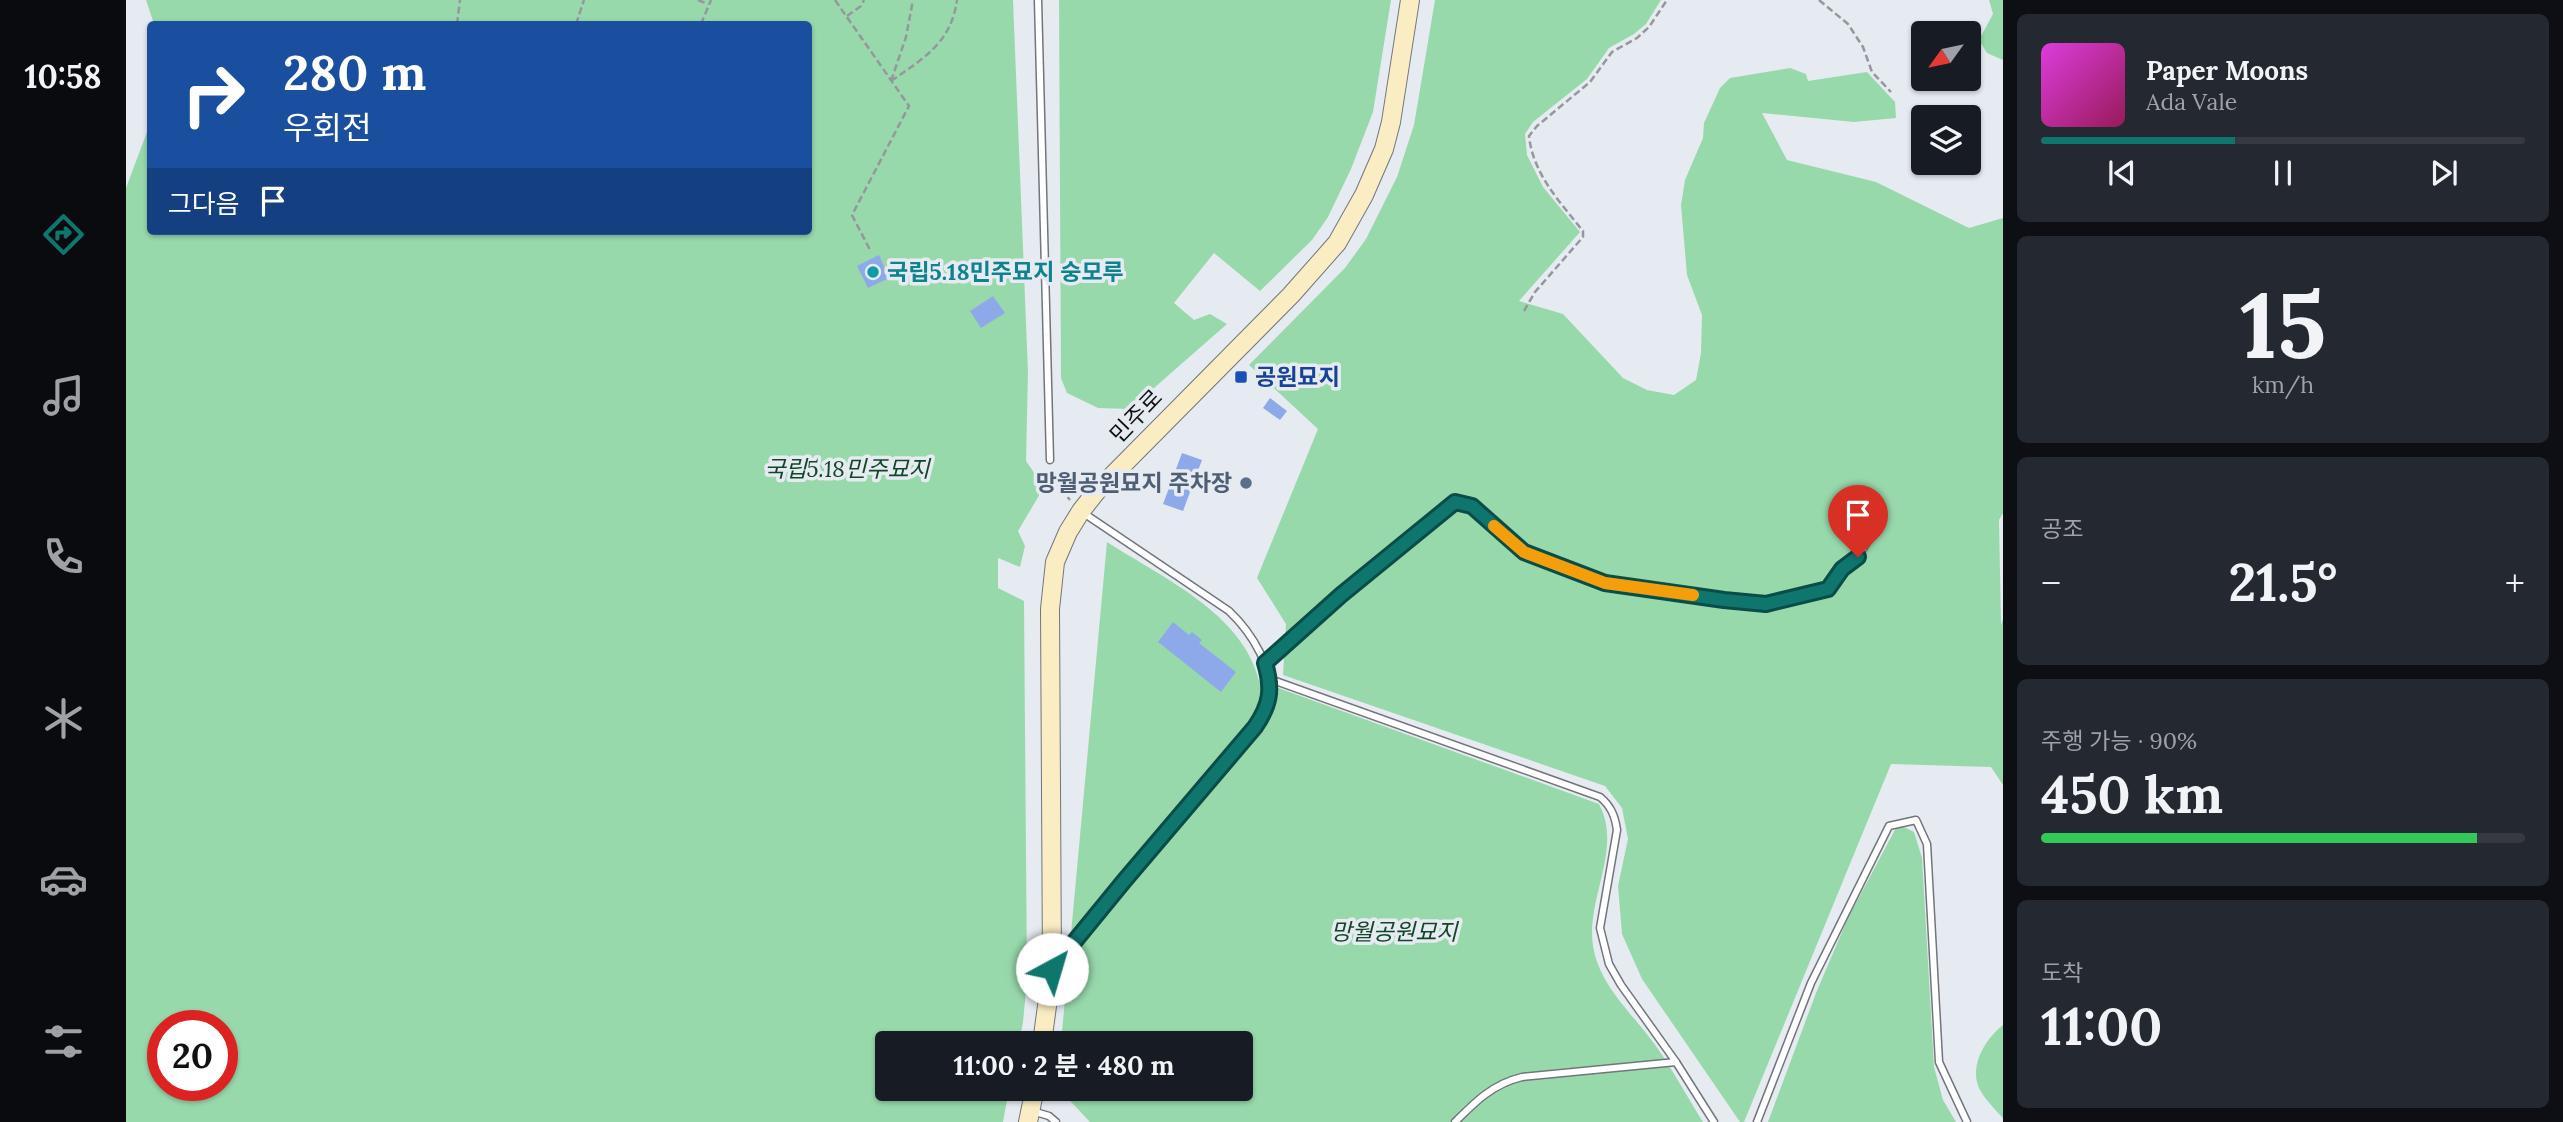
<!DOCTYPE html>
<html lang="ko">
<meta charset="utf-8">
<style>
body{margin:0;font-family:Lora,"Noto Sans KR",serif;background:#242831;color:#f1f3f6;height:100vh;display:flex;flex-direction:column;font-size:26px;white-space:nowrap}
*{box-sizing:border-box;margin:0}
p{font-size:23px;color:#9ea1a6}
.icon{flex:none;width:38px;height:38px;fill:none;stroke:currentColor;stroke-width:2;stroke-linecap:round;stroke-linejoin:round}
.map{position:relative;flex:1;overflow:hidden}
.side{display:flex;flex-direction:column;gap:14px;padding:14px;background:#0d0f14;width:560px}
.side>*{flex:none}
.hud{position:absolute;left:21px;top:21px;width:665px;height:214px;border-radius:7px;box-shadow:0 2px 5px #0004;background:#1a4fa0;color:#fff;overflow:hidden}
.needle{width:46px;rotate:237deg}
.tools{position:absolute;left:1785px;top:21px;display:grid;gap:14px}
.tools a{display:grid;place-items:center;width:70px;height:70px;border-radius:7px;background:#171b24;box-shadow:0 2px 5px #0004;font-size:35px}
.speed{position:absolute;left:21px;top:1010px;display:flex;gap:14px;font-size:35px;font-weight:700;text-align:center}
.speed>*{display:grid;place-content:center;width:91px;height:91px;border-radius:50%;background:#171b24;box-shadow:0 2px 5px #0004;line-height:1}
.speed .limit{border:10px solid #d22;background:#fff;color:#111}
.pin{position:absolute;display:grid;place-items:center;width:60px;height:60px;color:#fff;margin:-72px -30px;border-radius:50% 50% 50% 0;rotate:-45deg;box-shadow:0 0 7px #0007}
.pin .icon{rotate:45deg}
.me{position:absolute;width:77px;margin:-38px;rotate:39deg;stroke-linejoin:round;filter:drop-shadow(0 0 5px #0008)}
.turn{display:flex;align-items:center;gap:24px;height:147px;padding:0 21px;font-size:32px}
.turn .icon{width:91px;height:91px;stroke-width:2.5}
.turn b{display:block;font-size:49px;line-height:60px}
.then{display:flex;align-items:center;height:66px;padding:0 21px;background:#0003;gap:14px;font-size:26px}
.big{font-size:52px;font-weight:700;line-height:1.1}
.side .widget{flex:1;display:flex;flex-direction:column;justify-content:center;gap:10px;min-width:0;padding:0 24px;border-radius:10px;background:#242831}
.side .dial{align-items:center;gap:0}
.dial b{font-size:91px;line-height:1}
.song{display:flex;align-items:center;gap:21px}
.cover{width:84px;height:84px;border-radius:10px;background:linear-gradient(135deg,hsl(300 70% 55%),hsl(330 70% 35%))}
.played{height:7px;border-radius:4px;background:linear-gradient(90deg,#0f766e 40%,#363941 40%)}
.keys{display:flex;justify-content:space-around;direction:ltr}
.heat{display:flex;justify-content:space-between;align-items:center;font-size:38px;direction:ltr}
.charge{height:10px;border-radius:5px;background:linear-gradient(90deg,#34c759 90%,#363941 0)}
.trip{position:absolute;left:749px;top:1031px;width:378px;height:70px;border-radius:7px;background:#171b24;box-shadow:0 2px 5px #0004;font-weight:700;line-height:70px;text-align:center}
main{display:flex;flex:1;min-height:0}
.tab-bar{display:flex;flex-direction:column;width:126px;justify-content:space-around;align-items:center;background:#090b0e;color:#9ea1a6}
.tab-bar .icon{width:49px;height:49px}
.tab-bar .selected{color:#0f766e}
.tab-bar b{font-size:32px;color:#f1f3f6}
.map>svg:first-child{display:block}
.green{fill:#98d9ac;fill-rule:evenodd}
.building{fill:#8ea9e9}
.lines{fill:none;stroke-linecap:round;stroke-linejoin:round}
.service-casing{stroke:#72757c;stroke-width:9}
.secondary-casing{stroke:#72757c;stroke-width:20}
.path{stroke:#94989d;stroke-width:2.5;stroke-dasharray:7 3.5;stroke-linecap:butt}
.service{stroke:#fff;stroke-width:6}
.secondary{stroke:#faedc3;stroke-width:18}
.route-casing{stroke:#0a4d48;stroke-width:18}
.route{stroke:#0f766e;stroke-width:12}
.slow{stroke:#f59e0b;stroke-width:12}
.culture-dot{fill:#0f9aa8;stroke:#e6eaf1;stroke-width:2.5}
.transit-dot{fill:#1a4fb4;stroke:#e6eaf1;stroke-width:2.5}
.service-dot{fill:#5c6f8a;stroke:#e6eaf1;stroke-width:2.5}
.labels{text-anchor:middle;stroke-width:7;stroke-linejoin:round;paint-order:stroke}
.culture-label{font-size:23px;font-weight:bold;fill:#0d838f;stroke:#e6eaf1;text-anchor:start}
.transit-label{font-size:23px;font-weight:bold;fill:#164399;stroke:#e6eaf1;text-anchor:start}
.street-label{font-size:23px;fill:#101214;stroke:#e6eaf1}
.park-label{font-size:23px;font-style:italic;fill:#114627;stroke:#e6eaf1}
.service-label{font-size:23px;font-weight:bold;fill:#4e5e75;stroke:#e6eaf1;text-anchor:end}
</style>
<main>
<nav class="tab-bar">
<b>10:58</b>
<svg class="icon selected" aria-label="directions" viewBox="0 0 24 24"><path d="M12 3l9 9-9 9-9-9zM9 14v-3h6M13 9l2 2-2 2"/></svg>
<svg class="icon" aria-label="music" viewBox="0 0 24 24"><path d="M9 18V5l10-2v13"/><circle cx="6" cy="18" r="3"/><circle cx="16" cy="16" r="3"/></svg>
<svg class="icon" aria-label="phone" viewBox="0 0 24 24"><path d="M5 4h4l2 5-3 2q2 4 5 5l2-3 5 2v4C11 20 4 13 5 4z"/></svg>
<svg class="icon" aria-label="climate" viewBox="0 0 24 24"><path d="M12 3v18M4 7l16 10M4 17L20 7"/></svg>
<svg class="icon" aria-label="car" viewBox="0 0 24 24"><path d="M5 17H2v-5l4-1 3-4h7l3 4 3 1v5h-3M9 17h6M6 11h13"/><circle cx="7" cy="17" r="2"/><circle cx="17" cy="17" r="2"/></svg>
<svg class="icon" aria-label="filters" viewBox="0 0 24 24"><path d="M4 7h16M4 17h16"/><circle cx="9" cy="7" r="2"/><circle cx="15" cy="17" r="2"/></svg>
</nav>
<div class="map">
<svg width="1877" height="1122" viewBox="0 0 1877 1122">
<rect width="100%" height="100%" fill="#e6eaf1"/>
<g class="green">
<path d="M 20,0 L 887,0 L 902,372 L 900,461 L 918,487 L 892,531 L 899,546 L 894,567 L 872,558 L 872,588 L 898,601 L 901,980 L 897,1022 L 893,1043 L 761,1043 L 761,1088 L 883,1089 L 877,1122 L 0,1122 L 0,188 L 24,124 L 24,231 L 682,231 L 682,24 L 28,24 ZM 37,1026 L 96,1026 L 96,1085 L 37,1085 Z"/>
<polygon points="933,0 1265,0 1247,112 1225,169 1202,217 1186,240 1134,291 1088,253 1048,303 1068,320 1084,314 1101,324 1004,409 972,408 941,393 935,378"/>
<polygon points="1309,0 1535,0 1520,24 1508,34 1483,48 1461,79 1407,122 1399,134 1401,155 1417,187 1454,232 1393,301 1437,314 1497,378 1521,390 1548,395 1570,380 1575,353 1576,315 1561,275 1555,205 1559,180 1577,138 1578,123 1594,88 1604,78 1664,68 1680,74 1682,81 1741,72 1769,102 1770,118 1728,122 1636,113 1661,160 1750,182 1843,228 1877,218 1877,513 1873,520 1875,625 1877,619 1877,785 1865,767 1765,764 1618,1122 1614,1122 1516,979 1496,934 1492,886 1502,839 1496,808 1479,786 1157,675 1160,624 1131,578 1192,429 1123,365 1219,268 1240,239 1271,177 1288,125"/>
<polygon points="1863,0 1877,0 1877,60 1861,53 1853,40 1867,14"/>
<path d="M 981,542 C 1035,577 1117,613 1133,681 L 1473,804 C 1498,850 1457,902 1468,951 C 1476,989 1511,1018 1532,1049 C 1548,1072 1562,1098 1577,1122 L 964,1122 L 933,1089 L 1115,1088 L 1115,1043 L 935,1043 Z"/>
<polygon points="1772,824 1788,832 1796,858 1808,1067 1817,1100 1830,1122 1642,1122 1690,993 1722,918"/>
<path d="M 1877,1025 L 1877,1118 C 1869,1109 1854,1095 1851,1082 C 1846,1060 1861,1038 1877,1025 Z"/>
</g>
<g class="building">
<polygon points="753,255 763,278 742,288 731,266"/>
<polygon points="867,296 879,313 855,328 844,311"/>
<polygon points="1144,398 1161,411 1154,420 1137,408"/>
<polygon points="1056,453 1076,460 1057,511 1037,504"/>
<polygon points="1047,622 1063,635 1066,632 1076,640 1073,643 1110,672 1095,692 1032,642"/>
</g>
<g class="lines">
<defs>
<g id="service">
<polyline points="912,0 924,460"/>
<polyline points="1139,663 1215,595 1329,502 1346,506 1398,552 1479,583 1640,604 1702,589 1716,569 1732,557 1745,536"/>
<path d="M 1144,679 L 1474,797 C 1485,806 1489,816 1491,830 L 1474,928 L 1483,964 L 1495,985 L 1550,1062 L 1588,1122"/>
<path d="M 930,965 L 1129,727 C 1134,720 1140,712 1142,703 C 1151,671 1125,632 1103,611 L 956,512"/>
<polyline points="906,1111 923,1116 930,1122"/>
<path d="M 1329,1122 C 1350,1101 1367,1084 1396,1077 L 1550,1062"/>
<polyline points="1631,1122 1685,983 1763,826 1790,820 1801,844 1813,1062 1841,1122"/>
</g>
<g id="secondary">
<polyline points="916,1043 926,969 924,609 929,562 942,532 955,511 970,492 1165,295 1211,243 1238,195 1258,149 1265,122 1284,0"/>
<polyline points="902,1122 909,1088"/>
</g>
</defs>
<use href="#service" class="service-casing"/>
<use href="#secondary" class="secondary-casing"/>
<g class="path">
<polyline points="572,0 582,4"/>
<polyline points="709,0 783,106 726,215 744,250"/>
<polyline points="1693,0 1722,24 1737,47 1746,72 1765,92"/>
<polyline points="721,16 735,6 738,0"/>
<polyline points="331,24 334,0"/>
<polyline points="450,24 458,0"/>
<polyline points="575,24 585,0"/>
<path d="M 765,81 C 798,58 825,43 831,0"/>
<polyline points="765,81 780,37 787,0"/>
<path d="M 1398,311 L 1409,292 L 1457,237 L 1457,231 C 1434,202 1407,174 1403,136 L 1411,126 L 1464,82 L 1486,52 L 1511,38 L 1523,27 L 1541,0"/>
<polyline points="926,470 932,485 944,500"/>
</g>
<use href="#service" class="service"/>
<use href="#secondary" class="secondary"/>
</g>
<g class="lines">
<defs>
<path id="route" d="M 926,969 L 998,881 L 1129,727 C 1144,705 1147,690 1139,663 L 1215,595 L 1329,502 L 1346,506 L 1398,552 L 1479,583 L 1598,600 L 1640,604 L 1702,589 L 1716,569 L 1732,557"/>
</defs>
<use href="#route" class="route-casing"/>
<use href="#route" class="route"/>
<polyline class="slow" points="1368,526 1398,552 1479,583 1567,595"/>
</g>
<circle class="culture-dot" cx="747" cy="272" r="7"/>
<rect class="transit-dot" x="1108" y="370" width="14" height="14" rx="3.5"/>
<circle class="service-dot" cx="1120" cy="483" r="7"/>
<g class="labels">
<g class="culture-label">
<text x="761" y="280">국립5.18민주묘지 숭모루</text>
</g>
<g class="transit-label">
<text x="1129" y="385">공원묘지</text>
</g>
<g class="street-label">
<text transform="translate(1010 416) rotate(-46)" y="8">민주로</text>
</g>
<g class="park-label">
<text x="721" y="477">국립5.18민주묘지</text>
<text x="1268" y="940">망월공원묘지</text>
</g>
<g class="service-label">
<text x="1106" y="491">망월공원묘지 주차장</text>
</g>
</g>
</svg>
<div class="tools">
<a><svg class="needle" viewBox="-14 -14 28 28"><path d="M0-13l5 13h-10z" fill="#e53935"/><path d="M0 13l5-13h-10z" fill="#9ea1a6"/></svg></a>
<a><svg class="icon" aria-label="layers" viewBox="0 0 24 24"><path d="M12 4l9 5-9 5-9-5zM3 14l9 5 9-5"/></svg></a>
</div>
<div class="speed"><div class="limit">20</div></div>
<div class="pin" style="left:1732px;top:557px;background:#d93025"><svg class="icon" aria-label="arrive" viewBox="0 0 24 24"><path d="M6 21V4h12l-3 4 3 4H6"/></svg></div>
<svg class="me" style="left:926px;top:969px" viewBox="-20 -20 40 40"><circle r="19" fill="#fff"/><path d="M0-13L10 11 0 6-10 11z" fill="#0f766e"/></svg>
<div class="trip">11:00 · 2 분 · 480 m</div>
<div class="hud">
<div class="turn"><svg class="icon" aria-label="right" viewBox="0 0 24 24"><path d="M7 20v-9h11M14 6l5 5-5 5"/></svg><div><b>280 m</b>우회전</div></div>
<div class="then">그다음<svg class="icon" aria-label="arrive" viewBox="0 0 24 24"><path d="M6 21V4h12l-3 4 3 4H6"/></svg></div>
</div>
</div>
<section class="side">
<div class="widget">
<div class="song"><i class="cover"></i><div><b>Paper Moons</b><p>Ada Vale</p></div></div>
<div class="played"></div>
<div class="keys"><svg class="icon" aria-label="previous" viewBox="0 0 24 24"><path d="M18 5L8 12l10 7zM5 5v14"/></svg><svg class="icon" aria-label="pause" viewBox="0 0 24 24"><path d="M8 5v14M16 5v14"/></svg><svg class="icon" aria-label="next" viewBox="0 0 24 24"><path d="M6 5l10 7-10 7zM19 5v14"/></svg></div>
</div>
<div class="widget dial"><b>15</b><p>km/h</p></div>
<div class="widget"><p>공조</p>
<div class="heat"><a>−</a><b class="big">21.5°</b><a>+</a></div>
</div>
<div class="widget"><p>주행 가능 · 90%</p><b class="big">450 km</b><div class="charge"></div></div>
<div class="widget"><p>도착</p><b class="big">11:00</b></div>
</section>
</main>
